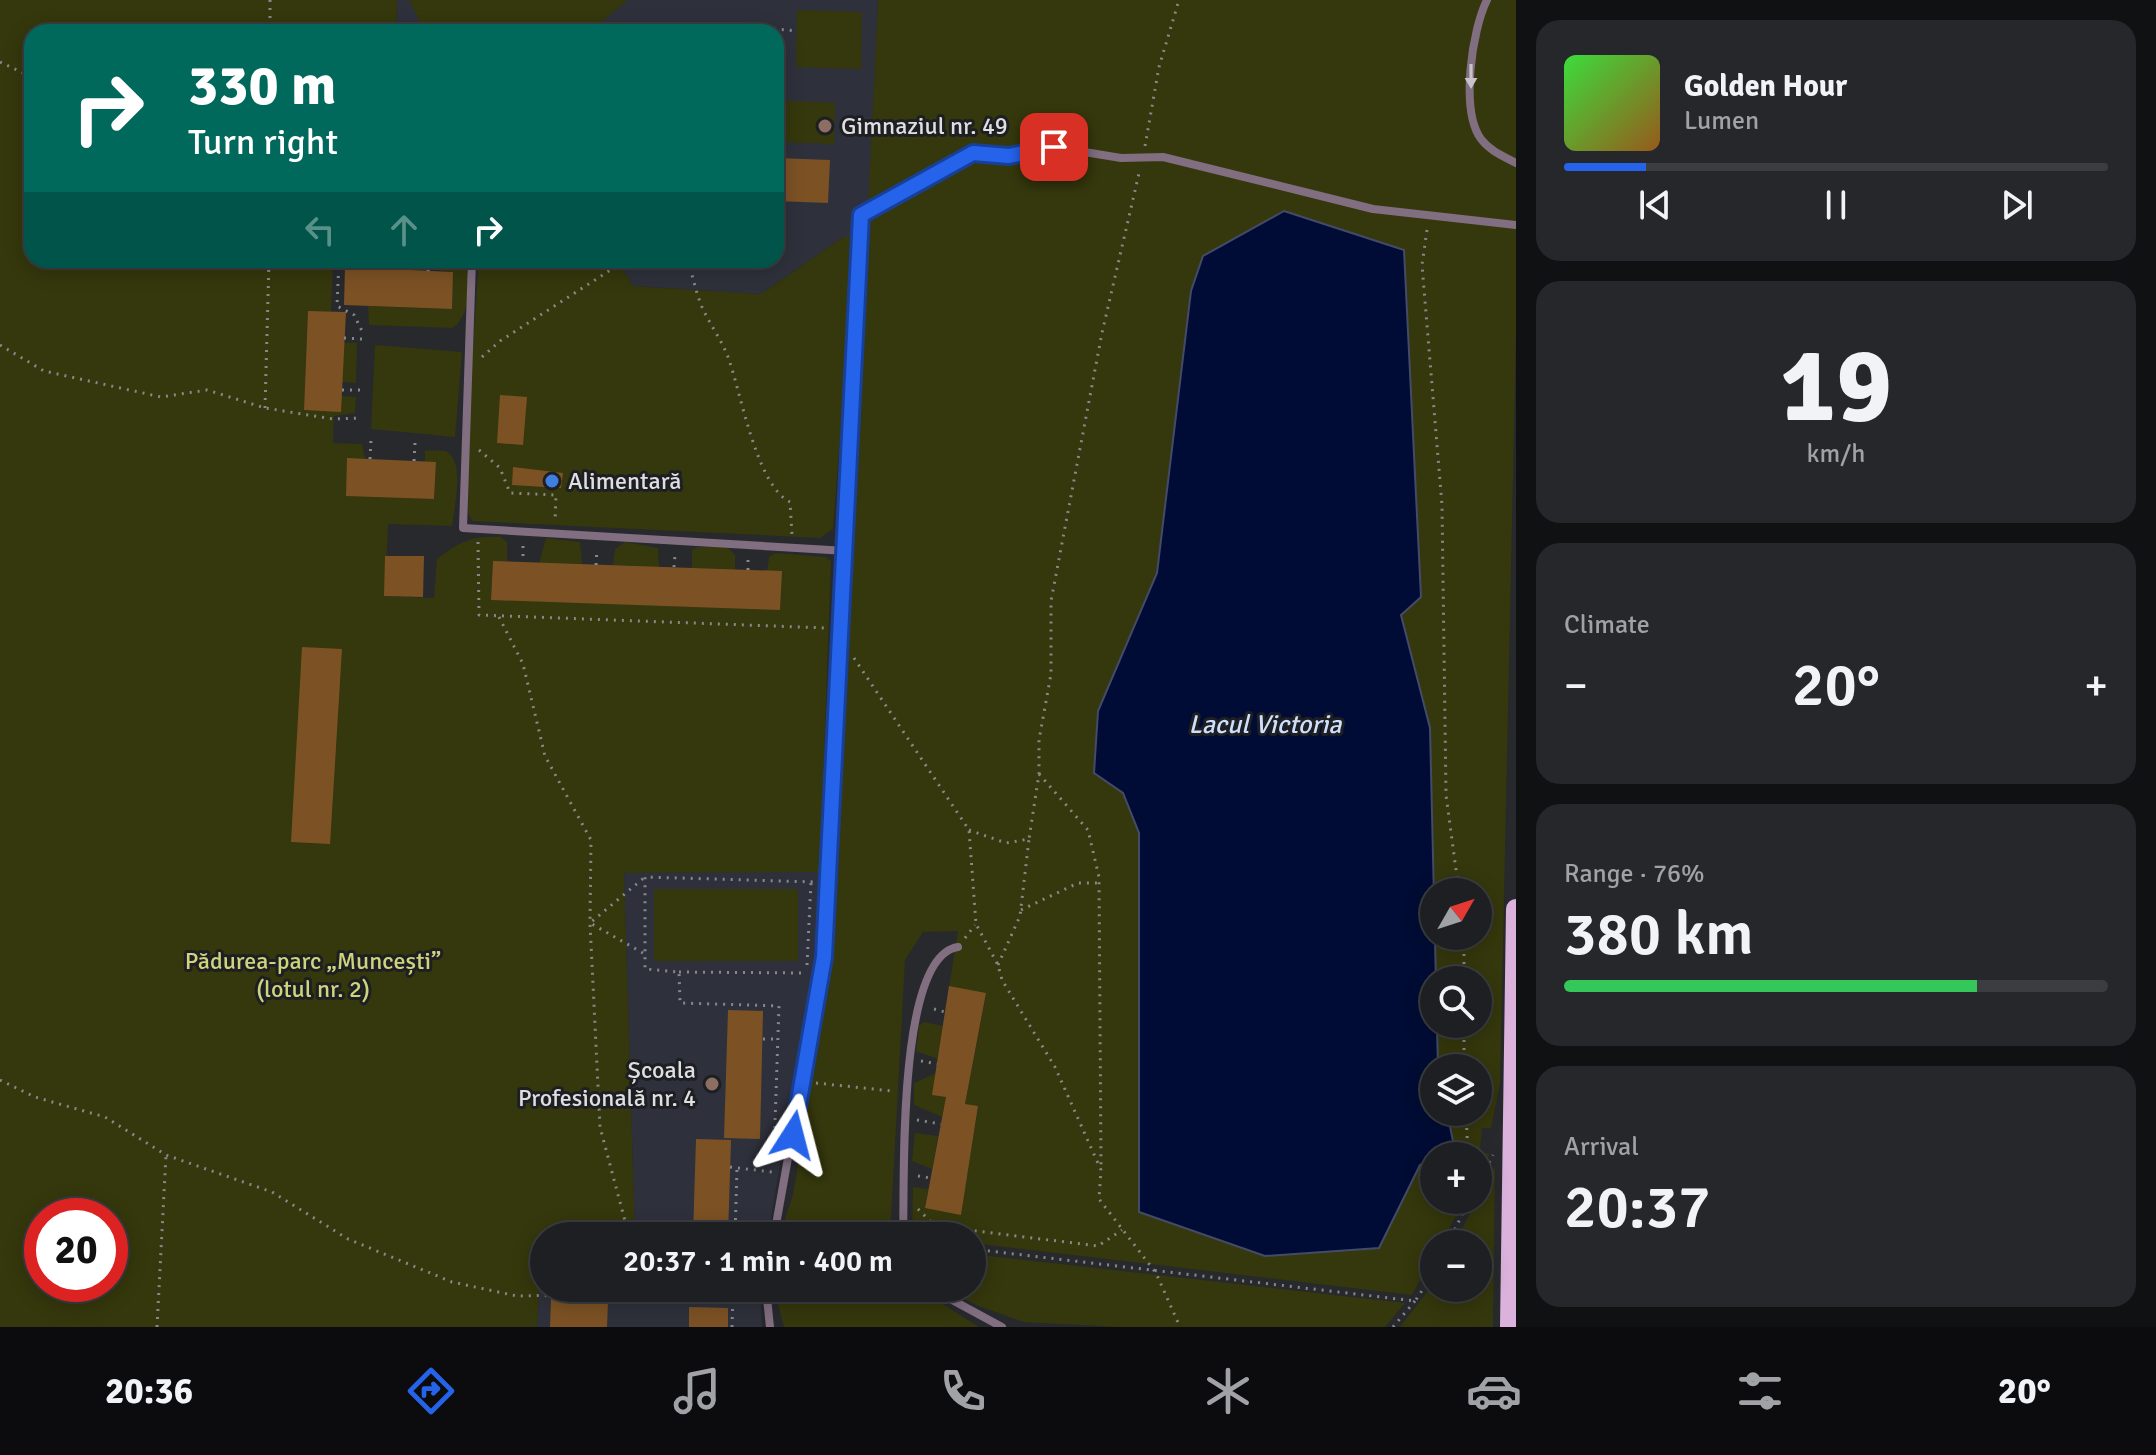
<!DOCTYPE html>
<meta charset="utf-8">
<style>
body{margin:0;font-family:Signika,sans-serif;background:#25272a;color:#f1f3f6;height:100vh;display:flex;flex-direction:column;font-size:30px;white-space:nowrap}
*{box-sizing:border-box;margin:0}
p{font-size:26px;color:#a0a2a5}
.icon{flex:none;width:44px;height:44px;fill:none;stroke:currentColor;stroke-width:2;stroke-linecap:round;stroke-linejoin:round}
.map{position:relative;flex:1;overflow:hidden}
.side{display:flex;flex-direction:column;gap:20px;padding:20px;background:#101113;width:640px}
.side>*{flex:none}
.hud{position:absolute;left:24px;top:24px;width:760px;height:244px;border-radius:24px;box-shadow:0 4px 20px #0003,0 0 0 2px #3b3d40;background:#00695c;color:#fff;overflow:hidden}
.needle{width:52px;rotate:51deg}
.fabs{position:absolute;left:1420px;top:878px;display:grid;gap:16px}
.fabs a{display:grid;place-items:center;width:72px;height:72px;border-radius:50%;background:#1d1f22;box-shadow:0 4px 20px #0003,0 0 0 2px #3b3d40;font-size:40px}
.speed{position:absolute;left:24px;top:1198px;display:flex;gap:16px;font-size:40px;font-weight:700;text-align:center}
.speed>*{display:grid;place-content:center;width:104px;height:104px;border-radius:50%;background:#1d1f22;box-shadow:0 4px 20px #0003,0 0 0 2px #3b3d40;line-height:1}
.speed .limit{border:12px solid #d22;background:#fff;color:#111}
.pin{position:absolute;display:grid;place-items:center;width:68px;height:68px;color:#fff;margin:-34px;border-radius:16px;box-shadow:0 4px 12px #0006}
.me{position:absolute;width:88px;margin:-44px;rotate:9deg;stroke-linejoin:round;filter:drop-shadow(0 0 6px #0008)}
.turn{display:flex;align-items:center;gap:28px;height:168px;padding:0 32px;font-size:36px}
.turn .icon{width:104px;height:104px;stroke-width:2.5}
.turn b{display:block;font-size:56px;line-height:68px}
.lanes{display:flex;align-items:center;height:76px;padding:0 32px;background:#0003;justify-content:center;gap:40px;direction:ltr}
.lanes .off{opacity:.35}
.big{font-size:60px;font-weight:600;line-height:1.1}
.side .tile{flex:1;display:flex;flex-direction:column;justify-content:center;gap:12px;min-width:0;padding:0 28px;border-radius:24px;background:#25272a}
.side .dial{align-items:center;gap:0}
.dial b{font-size:104px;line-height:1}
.song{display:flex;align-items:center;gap:24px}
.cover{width:96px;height:96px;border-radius:12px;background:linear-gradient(135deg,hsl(120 70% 55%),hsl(30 70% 35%))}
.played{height:8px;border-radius:4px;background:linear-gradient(90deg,#2563eb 15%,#3b3d40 15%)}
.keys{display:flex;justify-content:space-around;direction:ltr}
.heat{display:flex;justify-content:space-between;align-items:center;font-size:44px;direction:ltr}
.charge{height:12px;border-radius:6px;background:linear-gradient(90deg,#34c759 76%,#3b3d40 0)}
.trip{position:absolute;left:530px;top:1222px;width:456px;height:80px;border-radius:40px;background:#1d1f22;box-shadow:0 4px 20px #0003,0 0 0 2px #3b3d40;font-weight:600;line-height:80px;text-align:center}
.dock{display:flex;height:128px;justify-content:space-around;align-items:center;background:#0c0c0e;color:#a0a2a5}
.dock .icon{width:56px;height:56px}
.dock .selected{color:#2563eb}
.dock b{font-size:36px;color:#f1f3f6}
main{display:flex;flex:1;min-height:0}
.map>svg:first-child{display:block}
.built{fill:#2e313b}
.green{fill:#35370c;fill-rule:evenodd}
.water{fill:#000c35;stroke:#434b69;stroke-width:2}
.building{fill:#7c5224}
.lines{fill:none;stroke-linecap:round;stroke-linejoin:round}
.path{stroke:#87888c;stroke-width:3;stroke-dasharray:2 6;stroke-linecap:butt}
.service{stroke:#816e81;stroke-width:8}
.primary{stroke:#dab2db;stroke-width:20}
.oneway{fill:#c8c3ca}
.route-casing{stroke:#184099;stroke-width:20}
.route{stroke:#2563eb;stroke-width:14}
.education-dot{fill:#8d6e63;stroke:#1e1f23;stroke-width:3}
.shop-dot{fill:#3f7fe0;stroke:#1e1f23;stroke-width:3}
.labels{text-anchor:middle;stroke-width:6;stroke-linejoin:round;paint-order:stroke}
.poi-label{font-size:24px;fill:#dfdfe2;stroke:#1e1f23;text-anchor:start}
.park-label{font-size:24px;fill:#ced47b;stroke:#1e1f23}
.water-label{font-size:26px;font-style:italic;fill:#cedffd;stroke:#1e1f23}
</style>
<main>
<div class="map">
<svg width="1516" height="1327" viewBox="0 0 1516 1327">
<rect width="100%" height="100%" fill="#27292d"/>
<g class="built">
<polygon points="397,0 878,0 870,220 851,237 843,237 761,294 633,286 617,260 776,260 776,32 396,32"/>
<polygon points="624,872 820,872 814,958 768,1236 635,1236"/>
<polygon points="540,1272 544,1272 544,1288 760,1288 762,1327 537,1327"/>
</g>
<g class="green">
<path d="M 0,0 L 397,0 L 396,32 L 32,32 L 32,260 L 333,260 L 331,312 L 308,311 L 304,409 L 342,396 L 356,397 L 355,413 L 334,416 L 333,443 L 362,444 L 365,459 L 346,495 L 434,499 L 436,463 L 425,462 L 425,450 C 431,451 439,450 445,451 C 466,458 454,509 452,526 L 388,524 L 385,596 L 434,598 L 437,559 C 458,542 473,535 501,537 L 507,542 L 507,561 L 493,562 L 491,599 L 780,610 L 781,572 L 767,571 L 769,557 L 775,553 L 825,557 L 831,561 L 820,872 L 624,873 L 635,1236 L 544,1236 L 544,1272 L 540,1272 L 537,1327 L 0,1327 ZM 42,1216 L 110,1216 L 110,1284 L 42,1284 Z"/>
<polygon points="409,0 628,0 589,32 425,32"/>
<polygon points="878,0 1516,0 1516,335 1500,1084 1491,1128 1482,1128 1480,1151 1471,1149 1490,1154 1478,1176 1478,1156 1436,1156 1455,1146 1447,1112 1478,1112 1478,1068 1438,1068 1436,1024 1478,1024 1478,980 1436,980 1435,936 1478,936 1478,892 1435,892 1430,728 1400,615 1203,256 1191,291 1157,573 1098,711 1094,772 1123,793 1139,832 1139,1211 1378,1248 1420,1165 1434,1157 1434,1200 1465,1200 1440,1244 1434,1244 1434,1255 1412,1295 972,1243 972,1236 912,1236 913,1187 928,1189 925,1208 961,1214 978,1107 965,1104 986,994 949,987 958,931 923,932 905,960 890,1236 779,1236 793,1195 832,958"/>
<polygon points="797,10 862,12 861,69 796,67"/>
<polygon points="776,100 835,103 834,144 776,142"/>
<polygon points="843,237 851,237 849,319 833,529 820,538 472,521 468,513 468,418 479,260 617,260 633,286 761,294"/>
<polygon points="375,260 418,260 420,270 374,268"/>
<path d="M 443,260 L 462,261 C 475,275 469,320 452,328 L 369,325 L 368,306 L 452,309 L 453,272 L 440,271 Z"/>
<polygon points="344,343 357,343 356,383 342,382"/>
<polygon points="375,345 462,352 455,437 371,429"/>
<polygon points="546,538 580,542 582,564 539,563"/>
<polygon points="625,542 658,548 659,567 613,565 615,549"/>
<polygon points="697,547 727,547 735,555 735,570 692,568 692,550"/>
<rect x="654" y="889" width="144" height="72"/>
<polygon points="924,1022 943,1026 938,1059 916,1051 919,1026"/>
<polygon points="936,1073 946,1097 942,1117 914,1105 914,1083"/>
<polygon points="915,1133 938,1136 932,1169 912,1161"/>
<polygon points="1495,1166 1493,1327 1400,1327 1434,1283 1434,1288 1478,1288 1478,1244 1454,1244"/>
<polygon points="972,1254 1405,1303 1385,1327 1118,1327 1024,1322 976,1305 945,1288 972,1288"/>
<polygon points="774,1288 917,1288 979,1327 784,1327"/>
</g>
<polygon class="water" points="1284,211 1404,250 1421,597 1401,615 1430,728 1438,1068 1434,1068 1434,1112 1447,1112 1454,1146 1420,1165 1379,1248 1265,1256 1139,1212 1139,833 1123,793 1094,773 1098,711 1157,573 1191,291 1203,256"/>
<g class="building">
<polygon points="776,158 830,160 828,203 776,201"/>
<polygon points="345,267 453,272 452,309 344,305"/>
<polygon points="308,311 346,312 341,412 304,410"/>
<polygon points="500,395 527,397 523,445 497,443"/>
<polygon points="347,458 436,462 434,499 346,496"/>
<polygon points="513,467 563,473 561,488 512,485"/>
<polygon points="385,556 424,556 423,597 384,596"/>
<polygon points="493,561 782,571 780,610 491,600"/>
<polygon points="302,647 342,649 330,844 291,842"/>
<polygon points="949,986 986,993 965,1104 978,1106 961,1215 925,1208 946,1097 932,1095"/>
<polygon points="728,1010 763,1011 760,1139 724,1138"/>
<polygon points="696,1139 731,1140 728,1236 693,1236"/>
<polygon points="551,1299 608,1301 607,1327 550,1327"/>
<polygon points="689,1307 728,1308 728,1327 689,1327"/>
</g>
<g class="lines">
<g class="path">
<polyline points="270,0 270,32"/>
<polyline points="734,25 797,31"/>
<polyline points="0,62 32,77"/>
<polyline points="1145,146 1159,67 1179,0"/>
<polyline points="1427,230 1422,265 1442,505 1446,795 1459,892"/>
<polyline points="339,260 337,306 354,315 362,331"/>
<path d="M 688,260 C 692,274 695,288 700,302 C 707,321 721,338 728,357 C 741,392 756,485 790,502 L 792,535"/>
<polyline points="364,268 365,260"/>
<polyline points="428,271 429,260"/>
<polyline points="344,338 362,339"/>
<polyline points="0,345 44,371 161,397 207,390 265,408 333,419 360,418"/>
<polyline points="482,357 500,341 626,260"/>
<polyline points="342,390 361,390"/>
<polyline points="265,408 269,260"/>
<polyline points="479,450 500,468 510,493 556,495 555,522"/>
<polyline points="370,459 371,440"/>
<polyline points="414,461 415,443"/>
<polyline points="478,542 479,615 826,628"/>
<polyline points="523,546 523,562"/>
<polyline points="596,565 597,549"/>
<polyline points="674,567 675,555"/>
<polyline points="748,570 748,558"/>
<polyline points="499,617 523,664 545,756 591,840 590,923 600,1127 629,1236"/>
<polyline points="854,658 969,830 976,924 998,965 1002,980 1055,1067 1101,1170 1099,1199 1156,1273 1180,1327"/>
<polyline points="1039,774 1088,830 1099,877 1101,1166"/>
<polyline points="969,830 1006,843 1029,839 1039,774 1039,740 1051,674 1051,601 1102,333 1140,169"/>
<polyline points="1021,910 1078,883 1099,883"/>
<polyline points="965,938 975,925"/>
<polyline points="643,953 590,923 645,877"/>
<polyline points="807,965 811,882"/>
<polyline points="998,965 1020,916 1029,839"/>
<polyline points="679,972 806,973"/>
<polyline points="1464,980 1464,936"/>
<polyline points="934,1009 945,1012"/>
<polyline points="1464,1024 1464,1068"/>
<polyline points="763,1039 777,1039"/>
<polyline points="921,1061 937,1064"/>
<polyline points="0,1080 35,1097 105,1117 166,1155 272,1192 348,1239 452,1282 517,1296 563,1295"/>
<polyline points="816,1083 892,1091"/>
<polyline points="1466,1112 1468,1156"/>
<polyline points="917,1120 941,1124"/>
<polyline points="774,1152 779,1006 680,1003 679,972 645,969 645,877 816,882"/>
<polyline points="730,1167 772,1172"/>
<polyline points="918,1176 930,1178"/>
<polyline points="1478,1184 1493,1155"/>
<polyline points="918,1209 935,1226 1098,1246 1122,1230"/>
<polyline points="935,1226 944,1236"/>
<polyline points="735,1236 737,1168"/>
<polyline points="1448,1244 1469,1200"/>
<polyline points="972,1249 1415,1301 1434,1273"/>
<polyline points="634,1288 634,1291"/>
<polyline points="704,1290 707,1288"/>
<polyline points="157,1327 166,1155"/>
<polyline points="732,1327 733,1292"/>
<polyline points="1393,1327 1415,1301"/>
</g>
<g class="service">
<path d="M 1487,0 C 1472,30 1460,110 1481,139 C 1490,151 1503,156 1516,163"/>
<polyline points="472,260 463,528 847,551"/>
<polyline points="774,1236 824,957 861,215 973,153 1009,156 1054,147 1121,158 1163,157 1373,209 1516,225"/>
<path d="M 903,1236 C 905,1184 896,956 958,947"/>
<polyline points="766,1288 770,1327"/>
<polyline points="930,1288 1002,1327"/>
</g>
<polyline class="primary" points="1510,1327 1516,909"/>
</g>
<defs><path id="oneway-solid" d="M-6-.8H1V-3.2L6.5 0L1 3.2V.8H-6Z" transform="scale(2)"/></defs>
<use class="oneway" href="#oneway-solid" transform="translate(1471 76) rotate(90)"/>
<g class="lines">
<defs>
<polyline id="route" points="793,1135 824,957 861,215 973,153 1009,156 1054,147"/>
</defs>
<use href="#route" class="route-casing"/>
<use href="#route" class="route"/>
</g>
<g class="education-dot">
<circle cx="825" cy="126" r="8"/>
<circle cx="712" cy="1084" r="8"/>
</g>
<circle class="shop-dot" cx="552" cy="481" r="8"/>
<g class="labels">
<g class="poi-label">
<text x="841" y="134">Gimnaziul nr. 49</text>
<text x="568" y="489">Alimentară</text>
<text x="696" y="1078" text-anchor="end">Școala<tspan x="696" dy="28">Profesională nr. 4</tspan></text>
</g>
<g class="park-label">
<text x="313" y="969">Pădurea-parc „Muncești”<tspan x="313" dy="28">(lotul nr. 2)</tspan></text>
</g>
<g class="water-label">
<text x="1265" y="733">Lacul Victoria</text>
</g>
</g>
</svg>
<div class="fabs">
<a><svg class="needle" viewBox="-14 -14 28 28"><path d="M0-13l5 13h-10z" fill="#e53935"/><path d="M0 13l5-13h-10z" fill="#a0a2a5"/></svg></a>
<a><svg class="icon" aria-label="search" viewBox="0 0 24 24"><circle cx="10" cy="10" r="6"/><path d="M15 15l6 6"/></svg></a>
<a><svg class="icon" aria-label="layers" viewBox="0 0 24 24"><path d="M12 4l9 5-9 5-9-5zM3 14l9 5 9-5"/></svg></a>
<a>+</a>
<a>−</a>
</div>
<div class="speed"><div class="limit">20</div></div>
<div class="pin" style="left:1054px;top:147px;background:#d93025"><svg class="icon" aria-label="arrive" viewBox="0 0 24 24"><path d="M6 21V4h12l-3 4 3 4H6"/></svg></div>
<svg class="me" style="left:793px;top:1135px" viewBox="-20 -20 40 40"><path d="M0-17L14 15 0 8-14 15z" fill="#2563eb" stroke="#fff" stroke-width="4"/></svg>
<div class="trip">20:37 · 1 min · 400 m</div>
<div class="hud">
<div class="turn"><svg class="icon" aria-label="right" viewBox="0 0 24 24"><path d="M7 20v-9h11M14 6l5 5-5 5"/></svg><div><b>330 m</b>Turn right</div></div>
<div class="lanes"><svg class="icon off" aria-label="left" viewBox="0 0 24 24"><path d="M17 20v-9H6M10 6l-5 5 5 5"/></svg><svg class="icon off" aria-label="ahead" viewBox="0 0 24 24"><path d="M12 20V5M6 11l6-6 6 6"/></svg><svg class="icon" aria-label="right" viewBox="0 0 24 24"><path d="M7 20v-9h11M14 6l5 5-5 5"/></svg></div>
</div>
</div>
<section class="side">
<div class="tile">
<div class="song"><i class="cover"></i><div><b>Golden Hour</b><p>Lumen</p></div></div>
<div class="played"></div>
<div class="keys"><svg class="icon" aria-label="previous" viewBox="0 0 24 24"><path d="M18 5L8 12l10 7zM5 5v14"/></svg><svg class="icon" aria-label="pause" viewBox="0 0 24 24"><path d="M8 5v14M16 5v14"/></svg><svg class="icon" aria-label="next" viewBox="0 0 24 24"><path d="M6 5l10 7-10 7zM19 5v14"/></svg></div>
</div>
<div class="tile dial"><b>19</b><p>km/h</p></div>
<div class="tile"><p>Climate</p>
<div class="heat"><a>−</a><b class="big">20°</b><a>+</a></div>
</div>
<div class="tile"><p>Range · 76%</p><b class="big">380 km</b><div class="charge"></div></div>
<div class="tile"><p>Arrival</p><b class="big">20:37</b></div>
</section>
</main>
<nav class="dock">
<b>20:36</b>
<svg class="icon selected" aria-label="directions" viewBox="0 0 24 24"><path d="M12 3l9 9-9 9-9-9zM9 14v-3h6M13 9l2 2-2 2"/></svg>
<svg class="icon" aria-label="music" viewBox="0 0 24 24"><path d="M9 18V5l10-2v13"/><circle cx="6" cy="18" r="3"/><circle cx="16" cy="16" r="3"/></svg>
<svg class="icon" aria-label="phone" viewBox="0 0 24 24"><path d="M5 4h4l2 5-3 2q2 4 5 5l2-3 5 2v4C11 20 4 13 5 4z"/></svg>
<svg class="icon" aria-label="climate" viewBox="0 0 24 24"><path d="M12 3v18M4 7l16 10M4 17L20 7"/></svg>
<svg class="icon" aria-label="car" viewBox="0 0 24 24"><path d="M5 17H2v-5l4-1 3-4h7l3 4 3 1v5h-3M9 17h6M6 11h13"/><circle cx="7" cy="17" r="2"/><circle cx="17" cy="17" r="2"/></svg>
<svg class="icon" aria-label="filters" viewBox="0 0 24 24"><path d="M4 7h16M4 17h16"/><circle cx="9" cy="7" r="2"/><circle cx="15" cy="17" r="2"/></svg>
<b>20°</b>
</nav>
